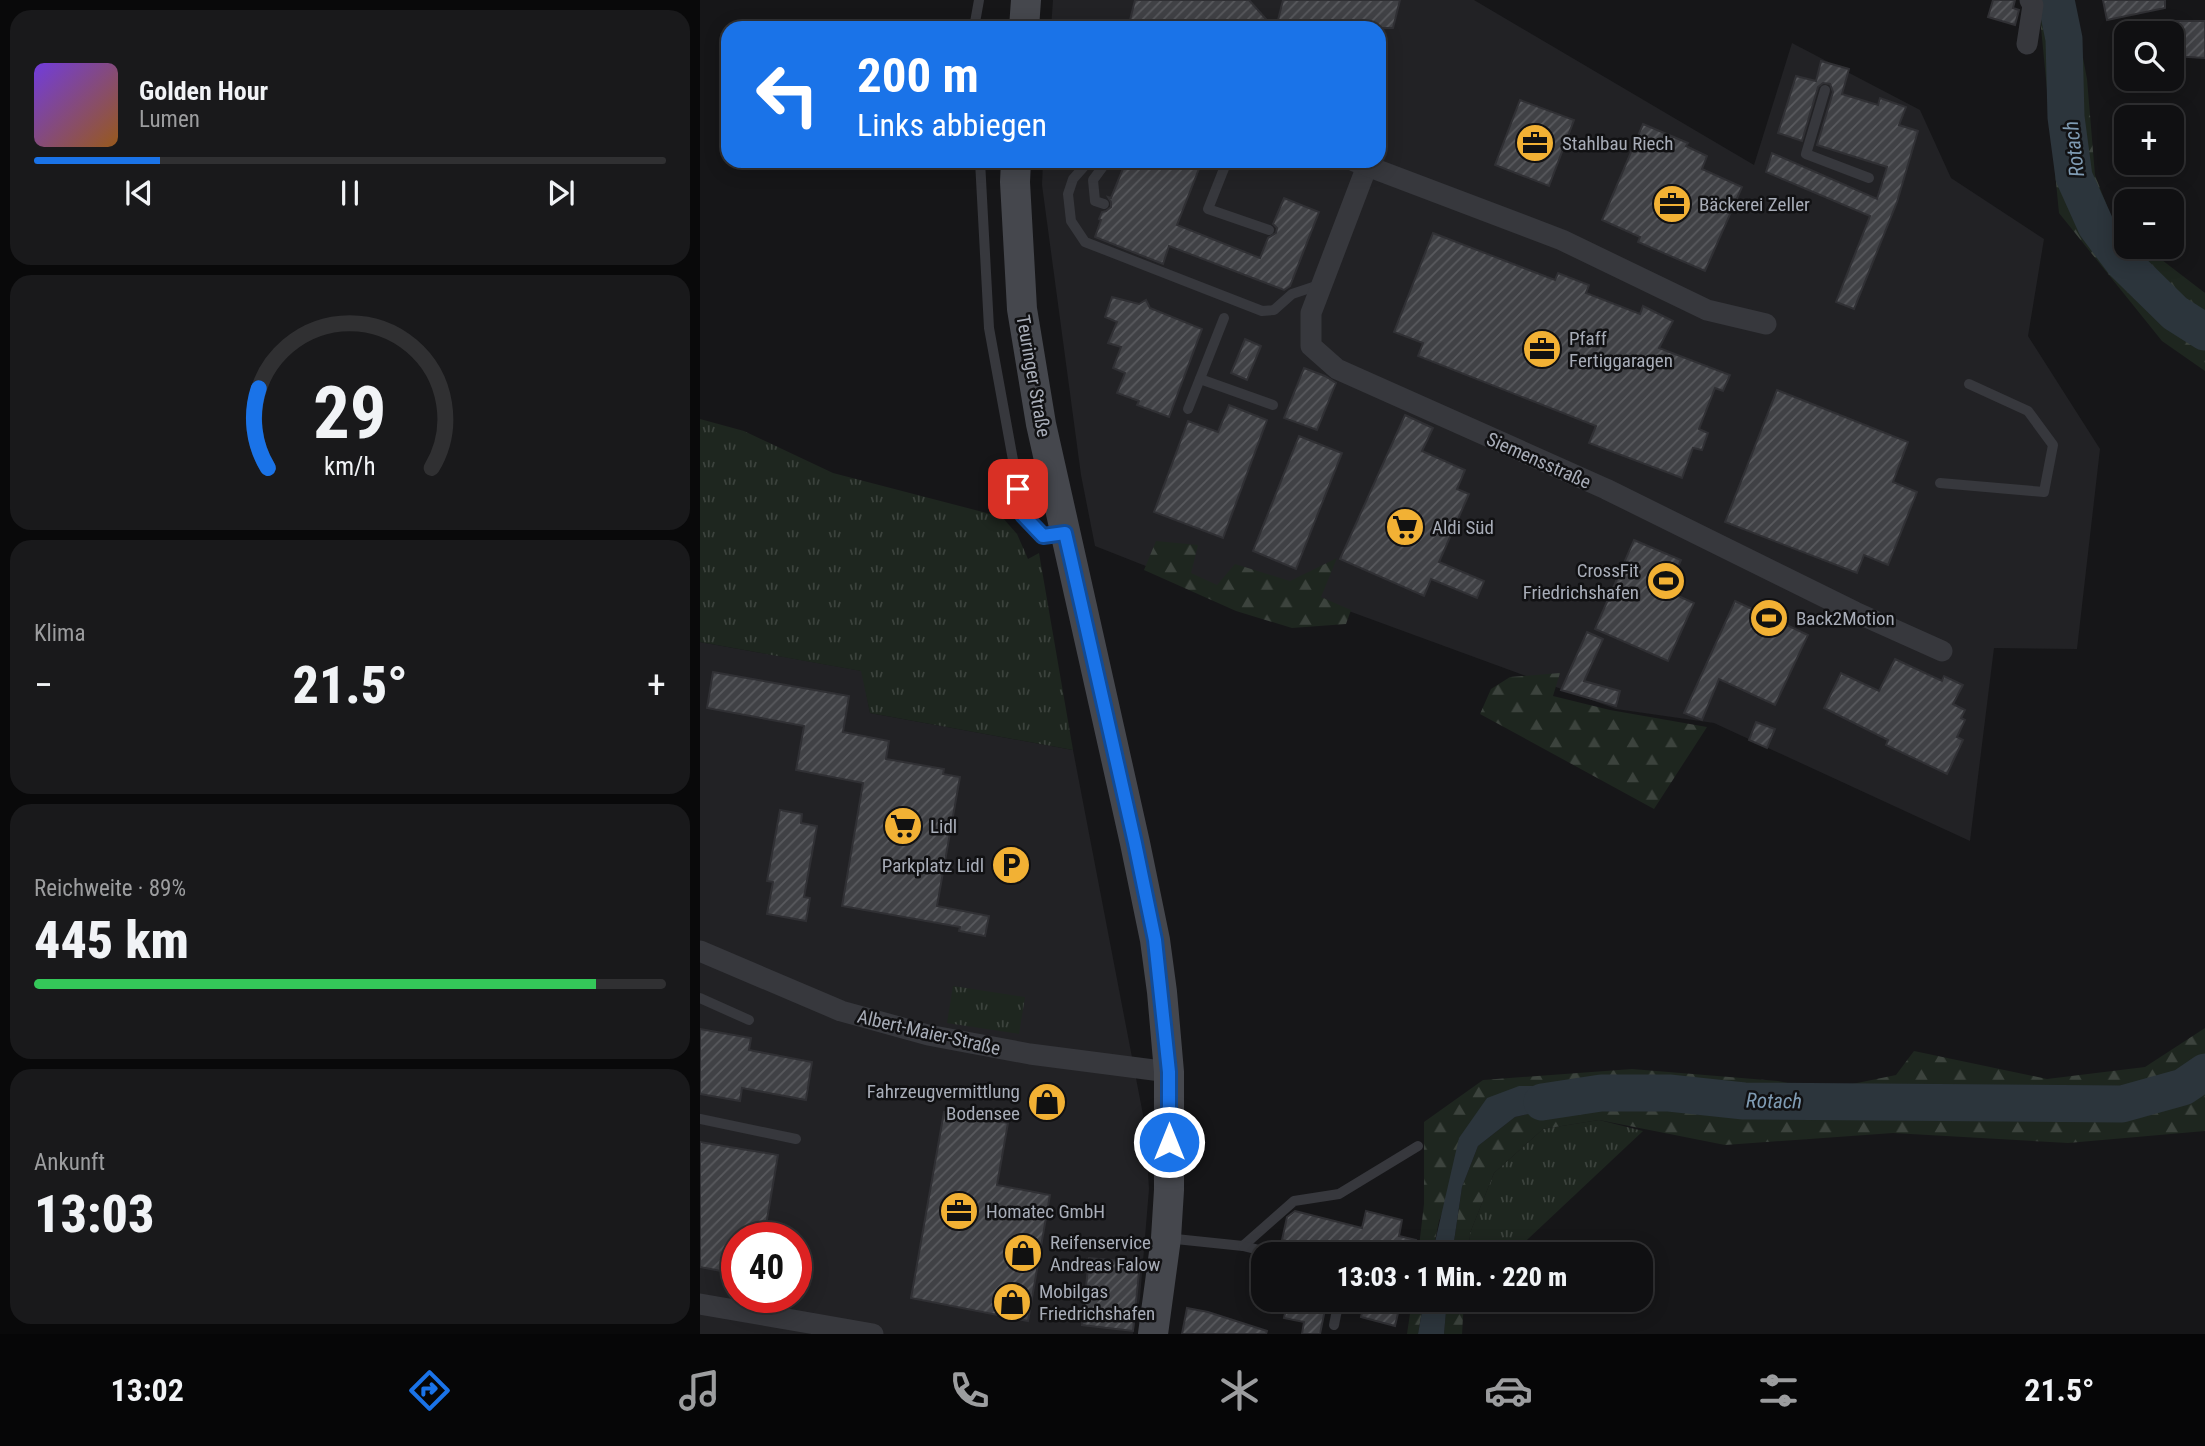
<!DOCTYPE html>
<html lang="de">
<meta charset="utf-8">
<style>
body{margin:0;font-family:"Roboto Condensed",sans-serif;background:#19191b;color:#f1f3f6;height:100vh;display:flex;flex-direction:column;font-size:26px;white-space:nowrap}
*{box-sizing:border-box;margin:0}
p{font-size:23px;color:#9c9d9f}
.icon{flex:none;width:38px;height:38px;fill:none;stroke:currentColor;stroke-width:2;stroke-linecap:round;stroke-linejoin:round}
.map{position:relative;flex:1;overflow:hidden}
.details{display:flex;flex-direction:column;gap:10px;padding:10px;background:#09090a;width:700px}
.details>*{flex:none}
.top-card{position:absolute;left:21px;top:21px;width:665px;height:147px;border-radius:21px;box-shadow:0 4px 18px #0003,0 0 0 2px #303032;background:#1a73e8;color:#fff;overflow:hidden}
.controls{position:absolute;left:1414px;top:21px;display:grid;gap:14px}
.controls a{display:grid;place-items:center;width:70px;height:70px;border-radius:14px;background:#101012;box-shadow:0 4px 18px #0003,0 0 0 2px #303032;font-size:35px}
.speed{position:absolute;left:21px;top:1222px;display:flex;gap:14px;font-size:35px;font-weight:700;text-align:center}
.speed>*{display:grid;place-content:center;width:91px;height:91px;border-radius:50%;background:#101012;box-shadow:0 4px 18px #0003,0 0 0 2px #303032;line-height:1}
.speed .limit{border:10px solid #d22;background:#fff;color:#111}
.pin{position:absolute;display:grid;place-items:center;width:60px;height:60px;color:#fff;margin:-30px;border-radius:14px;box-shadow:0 4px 10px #0006}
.me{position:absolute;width:77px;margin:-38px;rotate:0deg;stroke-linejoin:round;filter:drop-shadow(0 0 5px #0008)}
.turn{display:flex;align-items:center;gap:24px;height:147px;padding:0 21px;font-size:32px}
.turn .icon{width:91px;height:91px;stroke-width:2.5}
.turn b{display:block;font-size:49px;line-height:60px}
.big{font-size:52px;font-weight:800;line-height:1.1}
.details .card{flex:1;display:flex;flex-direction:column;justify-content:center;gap:10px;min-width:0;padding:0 24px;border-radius:21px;background:#19191b}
.details .dial{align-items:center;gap:0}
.dial svg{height:182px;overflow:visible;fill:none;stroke:#303032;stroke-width:7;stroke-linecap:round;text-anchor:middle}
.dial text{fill:#f1f3f6;stroke:none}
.song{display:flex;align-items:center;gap:21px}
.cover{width:84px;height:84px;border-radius:10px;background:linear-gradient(135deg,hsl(260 70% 55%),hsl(30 70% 35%))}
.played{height:7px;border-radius:4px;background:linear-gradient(90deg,#1a73e8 20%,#303032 20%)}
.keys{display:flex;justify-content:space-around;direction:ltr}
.heat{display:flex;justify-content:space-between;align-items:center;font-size:38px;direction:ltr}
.charge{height:10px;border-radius:5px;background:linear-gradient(90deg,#34c759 89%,#303032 0)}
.trip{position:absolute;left:551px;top:1242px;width:402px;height:70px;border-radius:21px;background:#101012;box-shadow:0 4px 18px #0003,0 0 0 2px #303032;font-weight:800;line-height:70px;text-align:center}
.tabs{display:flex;height:112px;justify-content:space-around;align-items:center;background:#060607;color:#9c9d9f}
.tabs .icon{width:49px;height:49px}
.tabs .current{color:#1a73e8}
.tabs b{font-size:32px;color:#f1f3f6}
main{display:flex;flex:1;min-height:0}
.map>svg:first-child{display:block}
.built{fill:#222225;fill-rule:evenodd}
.grass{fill:url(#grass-tufts)}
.forest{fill:url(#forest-firs)}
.water{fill:#2c353c}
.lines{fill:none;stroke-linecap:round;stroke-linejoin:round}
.river{stroke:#2c353c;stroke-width:37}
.building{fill:url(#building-hatch);stroke:#303034;stroke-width:2}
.lane{stroke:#37383d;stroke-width:10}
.street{stroke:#37383d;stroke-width:21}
.secondary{stroke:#45474d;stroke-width:30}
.route-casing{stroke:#114b97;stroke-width:18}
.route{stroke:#1a73e8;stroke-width:12}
.labels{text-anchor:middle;stroke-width:5;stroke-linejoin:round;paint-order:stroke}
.poi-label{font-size:19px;fill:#a8adb8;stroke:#111113;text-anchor:start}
.street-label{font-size:19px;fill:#a8adb8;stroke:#111113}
.water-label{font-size:21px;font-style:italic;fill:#7f9bb3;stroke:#111113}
</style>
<main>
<section class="details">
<div class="card">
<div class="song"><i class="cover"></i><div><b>Golden Hour</b><p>Lumen</p></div></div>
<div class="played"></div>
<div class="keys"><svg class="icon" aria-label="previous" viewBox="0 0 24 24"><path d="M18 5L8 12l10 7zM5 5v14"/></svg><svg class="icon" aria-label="pause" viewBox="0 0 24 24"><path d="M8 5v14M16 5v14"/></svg><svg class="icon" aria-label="next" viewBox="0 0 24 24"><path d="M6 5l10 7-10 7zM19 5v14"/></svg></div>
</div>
<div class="card dial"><svg viewBox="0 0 100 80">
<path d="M14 69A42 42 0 1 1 86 69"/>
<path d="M14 69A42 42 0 0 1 10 34" stroke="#1a73e8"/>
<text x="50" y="56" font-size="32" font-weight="700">29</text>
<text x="50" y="72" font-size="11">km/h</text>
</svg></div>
<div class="card"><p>Klima</p>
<div class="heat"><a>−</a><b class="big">21.5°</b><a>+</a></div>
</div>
<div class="card"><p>Reichweite · 89%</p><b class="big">445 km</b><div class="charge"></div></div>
<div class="card"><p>Ankunft</p><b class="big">13:03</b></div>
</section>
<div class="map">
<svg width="1505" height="1334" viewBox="0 0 1505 1334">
<defs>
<pattern id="grass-tufts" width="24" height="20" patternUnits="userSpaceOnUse" patternTransform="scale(1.75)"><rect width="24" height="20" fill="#1e261f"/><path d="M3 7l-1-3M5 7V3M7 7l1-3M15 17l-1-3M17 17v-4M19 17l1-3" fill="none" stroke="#3c433d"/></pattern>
<pattern id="forest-firs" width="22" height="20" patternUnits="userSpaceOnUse" patternTransform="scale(1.75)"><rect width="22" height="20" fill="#1e261f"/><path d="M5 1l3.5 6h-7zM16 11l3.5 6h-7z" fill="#3c433d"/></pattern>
<pattern id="building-hatch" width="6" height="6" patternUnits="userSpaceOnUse" patternTransform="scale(1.75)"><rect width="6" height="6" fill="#404145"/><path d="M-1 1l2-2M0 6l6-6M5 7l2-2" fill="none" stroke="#595a5e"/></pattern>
</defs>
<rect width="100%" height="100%" fill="#161618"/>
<g class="built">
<polygon points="353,0 774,0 1054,165 1092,43 1220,110 1251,178 1344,239 1328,336 1400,449 1377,649 1294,648 1270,841 1014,723 916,709 635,606 598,626 395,546 381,475 342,185 343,161 679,161 679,28 351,28"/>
<path d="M 0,642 L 162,671 L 170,713 L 373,750 L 445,1125 L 449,1189 L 440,1298 L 433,1334 L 0,1334 ZM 37,1237 L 96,1237 L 96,1297 L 37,1297 Z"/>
</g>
<g class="grass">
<polygon points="0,419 44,431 133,473 302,517 317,534 328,559 339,553 373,750 170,713 161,671 0,642"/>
<polygon points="253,986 325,997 319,1034 247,1023"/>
<polygon points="899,1120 943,1131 811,1255 768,1255 770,1233 794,1173 843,1129"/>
</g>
<g class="forest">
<polygon points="1336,0 1372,0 1387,79 1395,175 1412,219 1426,231 1426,247 1445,247 1505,293 1505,371 1462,341 1359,213 1339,7"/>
<polygon points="456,541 498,545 491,573 517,585 535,564 590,581 637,558 621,597 651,610 646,624 592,628 536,611 444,570"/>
<polygon points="860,673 853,696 910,710 1007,727 954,809 780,714 791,689 810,677"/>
<polygon points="1505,1028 1505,1131 1368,1143 1193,1133 1025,1145 899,1120 843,1129 794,1173 770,1233 768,1255 752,1255 762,1187 778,1146 815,1117 891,1099 787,1098 739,1221 732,1255 718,1255 724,1204 724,1122 783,1080 932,1069 1078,1081 1123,1090 1196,1075 1214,1051 1347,1079 1445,1067"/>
<polygon points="712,1300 724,1300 718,1334 707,1334"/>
<polygon points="747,1300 764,1300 762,1334 744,1334"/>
</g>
<g class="water">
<polygon points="819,1086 888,1086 892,1099 815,1117 778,1146 762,1187 752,1255 732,1255 759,1138 787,1098"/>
<polygon points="724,1300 747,1300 744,1334 718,1334"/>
</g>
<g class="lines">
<g class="river">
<polyline points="1356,0 1364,39 1366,117 1374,177 1396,226 1423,262 1475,313 1505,332"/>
<polyline points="842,1102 901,1093 969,1093 1044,1101 1422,1104 1483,1087 1505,1072"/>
</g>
</g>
<g class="building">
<polygon points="435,0 549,0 574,28 428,28"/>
<polygon points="583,0 700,0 693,28 576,28"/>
<polygon points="1293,0 1315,0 1313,8 1319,10 1315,25 1288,17"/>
<polygon points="1403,0 1465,0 1465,8 1407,20"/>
<polygon points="1472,21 1505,21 1505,58 1472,56"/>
<polygon points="1121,61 1149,69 1142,94 1178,105 1180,98 1206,107 1199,125 1218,131 1197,202 1154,309 1136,302 1170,216 1066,172 1072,153 1177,199 1187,167 1117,145 1133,92 1130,84 1123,83 1118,87 1102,141 1078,133 1096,76 1116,81"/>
<polygon points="820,100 874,120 849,186 795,165"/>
<polygon points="943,124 988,143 986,146 1007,156 1002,169 1042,187 1005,271 938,242 940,237 902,220"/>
<polygon points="426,161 502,161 477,225 560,258 568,238 576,233 577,228 573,224 584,198 619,212 590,286 584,290 469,246 463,264 395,237 401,220 399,219 402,212 406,211 411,207 411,202 408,197 411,198"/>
<polygon points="733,233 855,280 858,273 889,285 886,293 940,314 943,306 973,321 959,348 1030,375 1023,391 1015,388 999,429 1008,433 1002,450 993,448 982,478 889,443 896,426 718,356 723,343 694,332"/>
<polygon points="412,297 439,304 446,300 450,308 502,329 469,417 437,405 439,401 417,393 425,373 413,368 421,347 408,343 417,322 405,317"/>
<polygon points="545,339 561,346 547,380 531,373"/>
<polygon points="604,368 625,376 636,383 617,430 584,418"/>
<polygon points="1077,390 1208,442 1193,482 1217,492 1188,565 1164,555 1157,573 1025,522"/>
<polygon points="529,405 567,420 523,538 454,512 488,421 518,432"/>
<polygon points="705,415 733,428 722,451 765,470 757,489 769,494 739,562 784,581 777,598 731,579 724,596 640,559"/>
<polygon points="599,436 642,453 596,569 553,551"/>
<polygon points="934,540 981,560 967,591 994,603 968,661 895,629"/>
<polygon points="1035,601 1063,614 1065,611 1080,618 1078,621 1108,635 1075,705 1019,679 1002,720 984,713"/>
<polygon points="887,632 903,639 884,681 920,691 916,706 861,690"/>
<polygon points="1195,659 1242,681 1244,676 1263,685 1253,704 1265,710 1261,718 1265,720 1257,737 1263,740 1247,774 1186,745 1188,740 1124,708 1141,673 1179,691"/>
<polygon points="13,672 149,696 143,732 189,741 186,759 244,769 243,774 260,777 237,906 289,916 285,936 259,931 260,927 142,906 163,783 96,770 104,726 7,708"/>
<polygon points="1056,722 1075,729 1067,748 1049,740"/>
<polygon points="80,810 102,814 101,823 117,826 104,897 110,898 106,921 67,914 73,882 67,881"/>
<polygon points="0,1029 51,1038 49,1050 112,1062 106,1100 42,1088 40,1101 0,1094"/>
<polygon points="244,1112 308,1123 297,1185 350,1195 328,1321 211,1298"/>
<polygon points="0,1142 78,1155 64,1237 37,1237 37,1274 0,1267"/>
<polygon points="595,1211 662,1228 666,1211 702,1220 699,1236 716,1240 712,1255 640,1255 582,1240 587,1217"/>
<polygon points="389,1258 440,1263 433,1331 382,1325"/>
<polygon points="588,1300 627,1300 620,1334 602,1334 604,1322 584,1318"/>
<polygon points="665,1300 701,1300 695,1326 661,1317"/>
<polygon points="487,1308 508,1312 567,1331 566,1334 482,1334"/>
</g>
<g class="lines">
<g class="lane">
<polyline points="274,28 279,0"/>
<polyline points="1125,90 1106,154 1169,178"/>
<polyline points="280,161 289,328 323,515 343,536 363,533"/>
<polyline points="389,161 373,179 368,194 371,221 385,242 562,311 574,310 592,294 622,284"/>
<polyline points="527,161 508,209 569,230"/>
<polyline points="404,204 395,201 393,180 407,161"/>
<polyline points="500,379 573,405"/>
<polyline points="488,409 524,318"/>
<polyline points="1240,483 1344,492 1353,445 1328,411 1269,384"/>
<polyline points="0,998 49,1020"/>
<polyline points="0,1119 96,1139"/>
<polyline points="466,1238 543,1246 594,1201 639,1194 718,1146"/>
<polyline points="543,1246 580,1255"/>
<polyline points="634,1325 639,1300"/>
</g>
<g class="street">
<polyline points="1327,44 1333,5 1330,0"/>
<polyline points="654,161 667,166 611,313 611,346 637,369 906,489 1155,612 1242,651"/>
<polyline points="667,166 862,240 1007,310 1066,324"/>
<polyline points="0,951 141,1011 228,1035 330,1054 469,1072"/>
<polyline points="0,1304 173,1334"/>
</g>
<g class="secondary">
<polyline points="324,28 326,0"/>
<polyline points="316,161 315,182 322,309 341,424 435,843 455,940 462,992 469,1072 469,1190 466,1238 453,1334"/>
</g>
</g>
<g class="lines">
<defs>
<polyline id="route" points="318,489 323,515 343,536 365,533 371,559 435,843 455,940 469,1072 469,1142"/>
</defs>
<use href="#route" class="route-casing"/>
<use href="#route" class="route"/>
</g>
<defs>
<symbol id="office-disc" viewBox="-11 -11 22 22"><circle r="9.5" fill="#f2b134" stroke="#111113"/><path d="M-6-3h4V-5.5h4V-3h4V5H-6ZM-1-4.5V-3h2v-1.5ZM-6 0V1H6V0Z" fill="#111"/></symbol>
<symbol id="supermarket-disc" viewBox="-11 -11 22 22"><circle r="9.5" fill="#f2b134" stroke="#111113"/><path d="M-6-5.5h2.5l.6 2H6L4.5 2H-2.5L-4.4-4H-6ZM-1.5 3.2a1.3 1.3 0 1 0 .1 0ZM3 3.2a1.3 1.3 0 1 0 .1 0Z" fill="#111"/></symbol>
<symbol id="stadium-disc" viewBox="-11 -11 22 22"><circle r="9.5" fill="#f2b134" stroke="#111113"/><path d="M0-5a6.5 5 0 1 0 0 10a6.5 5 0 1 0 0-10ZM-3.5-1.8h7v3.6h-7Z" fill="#111"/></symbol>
<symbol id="parking-disc" viewBox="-11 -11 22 22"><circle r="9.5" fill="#f2b134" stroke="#111113"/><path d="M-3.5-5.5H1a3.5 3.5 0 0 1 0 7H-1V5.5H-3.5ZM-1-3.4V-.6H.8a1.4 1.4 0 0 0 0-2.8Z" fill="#111"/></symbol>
<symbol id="shop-disc" viewBox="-11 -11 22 22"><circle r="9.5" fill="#f2b134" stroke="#111113"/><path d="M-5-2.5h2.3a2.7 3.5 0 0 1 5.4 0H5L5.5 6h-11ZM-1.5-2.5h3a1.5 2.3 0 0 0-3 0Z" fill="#111"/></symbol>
</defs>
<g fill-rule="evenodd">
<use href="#office-disc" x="813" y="121" width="44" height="44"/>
<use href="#office-disc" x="950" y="182" width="44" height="44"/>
<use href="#office-disc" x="820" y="327" width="44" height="44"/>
<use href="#supermarket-disc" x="683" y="505" width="44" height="44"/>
<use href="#stadium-disc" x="944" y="559" width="44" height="44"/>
<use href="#stadium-disc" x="1047" y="596" width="44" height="44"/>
<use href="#supermarket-disc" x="181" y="804" width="44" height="44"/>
<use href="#parking-disc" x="289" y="843" width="44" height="44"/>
<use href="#shop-disc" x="325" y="1080" width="44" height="44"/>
<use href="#office-disc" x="237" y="1189" width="44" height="44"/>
<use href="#shop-disc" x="301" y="1231" width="44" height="44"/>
<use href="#shop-disc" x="290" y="1280" width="44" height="44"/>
</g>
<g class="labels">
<g class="poi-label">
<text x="862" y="150">Stahlbau Riech</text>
<text x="999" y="211">Bäckerei Zeller</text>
<text x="869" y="345">Pfaff<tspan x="869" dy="22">Fertiggaragen</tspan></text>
<text x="732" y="534">Aldi Süd</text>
<text x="939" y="577" text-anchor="end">CrossFit<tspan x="939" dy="22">Friedrichshafen</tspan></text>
<text x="1096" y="625">Back2Motion</text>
<text x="230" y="833">Lidl</text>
<text x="284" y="872" text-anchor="end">Parkplatz Lidl</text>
<text x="320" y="1098" text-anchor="end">Fahrzeugvermittlung<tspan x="320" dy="22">Bodensee</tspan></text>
<text x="286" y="1218">Homatec GmbH</text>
<text x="350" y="1249">Reifenservice<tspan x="350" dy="22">Andreas Falow</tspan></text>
<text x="339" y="1298">Mobilgas<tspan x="339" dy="22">Friedrichshafen</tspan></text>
</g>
<g class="street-label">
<text transform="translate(334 376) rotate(80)" y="7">Teuringer Straße</text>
<text transform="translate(839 460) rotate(24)" y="7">Siemensstraße</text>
<text transform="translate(229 1032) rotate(13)" y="7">Albert-Maier-Straße</text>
</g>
<g class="water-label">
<text transform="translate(1374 149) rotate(-97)" y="7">Rotach</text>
<text transform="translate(1074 1101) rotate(1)" y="7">Rotach</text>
</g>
</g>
</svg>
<div class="controls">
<a><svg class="icon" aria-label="search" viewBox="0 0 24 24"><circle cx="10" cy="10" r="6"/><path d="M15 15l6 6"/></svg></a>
<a>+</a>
<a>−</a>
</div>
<div class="speed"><div class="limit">40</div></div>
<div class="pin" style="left:318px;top:489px;background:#d93025"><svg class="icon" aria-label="arrive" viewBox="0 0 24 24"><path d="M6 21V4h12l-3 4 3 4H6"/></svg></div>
<svg class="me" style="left:469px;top:1142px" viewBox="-20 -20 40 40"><circle r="17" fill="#1a73e8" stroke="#fff" stroke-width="3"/><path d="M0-11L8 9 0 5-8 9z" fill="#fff"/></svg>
<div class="trip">13:03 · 1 Min. · 220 m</div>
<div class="top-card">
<div class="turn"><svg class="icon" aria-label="left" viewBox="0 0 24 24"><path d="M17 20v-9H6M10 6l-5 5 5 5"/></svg><div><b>200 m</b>Links abbiegen</div></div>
</div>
</div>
</main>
<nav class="tabs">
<b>13:02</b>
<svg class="icon current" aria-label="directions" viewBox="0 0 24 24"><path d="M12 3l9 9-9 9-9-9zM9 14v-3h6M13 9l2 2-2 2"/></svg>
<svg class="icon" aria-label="music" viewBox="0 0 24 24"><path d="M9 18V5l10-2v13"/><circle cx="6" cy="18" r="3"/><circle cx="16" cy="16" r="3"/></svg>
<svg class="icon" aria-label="phone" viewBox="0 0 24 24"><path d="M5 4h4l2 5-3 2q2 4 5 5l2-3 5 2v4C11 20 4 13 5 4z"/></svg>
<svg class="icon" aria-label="climate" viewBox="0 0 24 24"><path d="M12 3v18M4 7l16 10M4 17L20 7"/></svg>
<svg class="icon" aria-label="car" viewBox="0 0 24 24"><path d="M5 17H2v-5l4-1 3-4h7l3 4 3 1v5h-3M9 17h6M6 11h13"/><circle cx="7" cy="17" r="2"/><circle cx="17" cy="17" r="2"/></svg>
<svg class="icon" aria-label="filters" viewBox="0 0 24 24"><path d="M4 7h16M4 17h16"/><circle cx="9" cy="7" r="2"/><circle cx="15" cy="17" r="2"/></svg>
<b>21.5°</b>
</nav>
